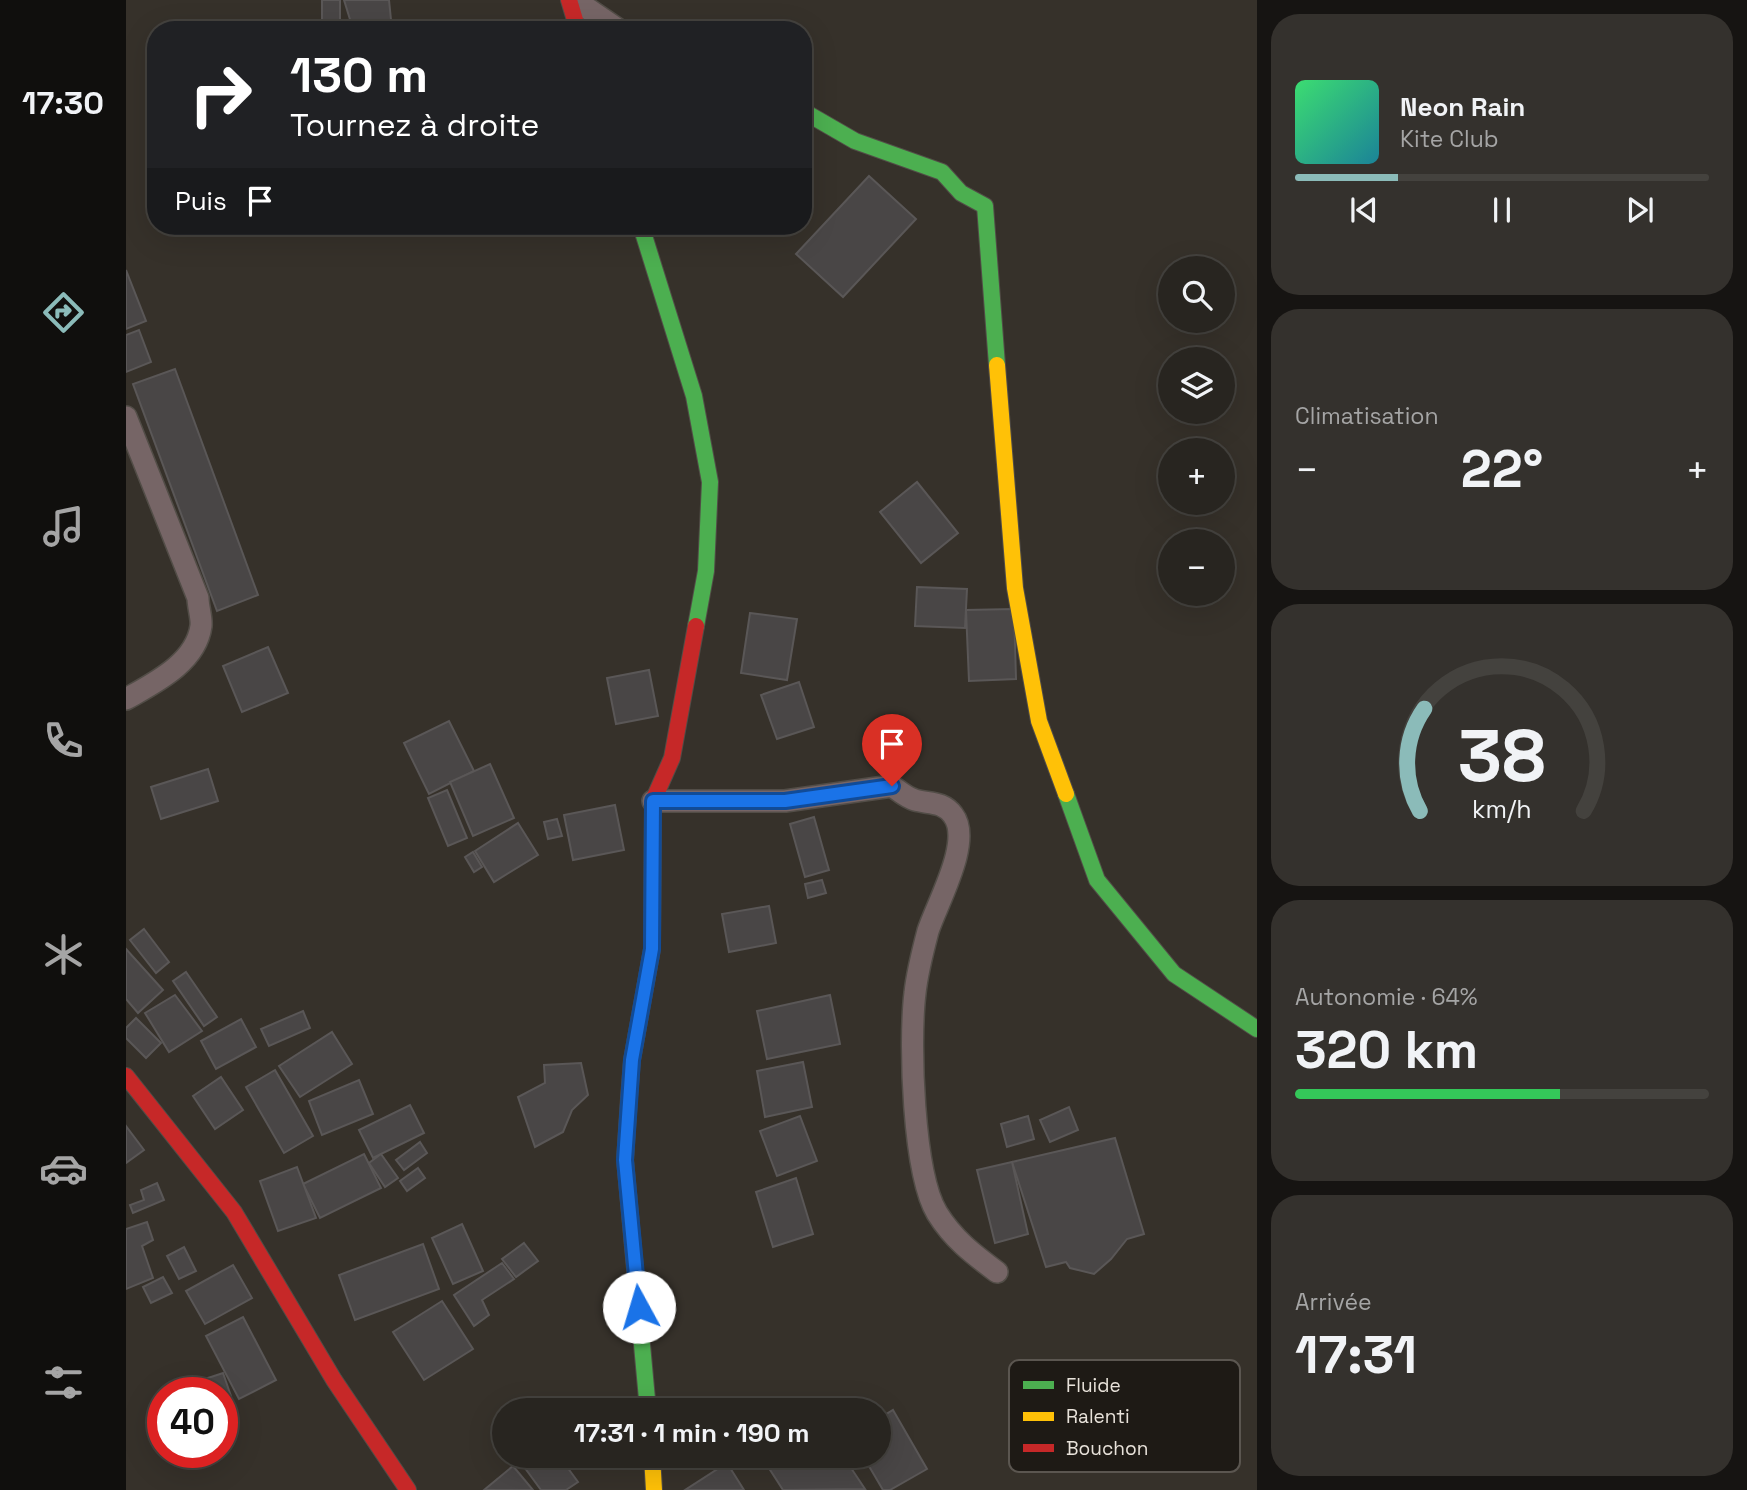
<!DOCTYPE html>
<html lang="fr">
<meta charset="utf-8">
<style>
body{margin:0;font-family:"Space Grotesk",sans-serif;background:#34312d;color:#f1f3f6;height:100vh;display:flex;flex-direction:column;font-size:26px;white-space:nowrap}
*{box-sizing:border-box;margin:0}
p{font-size:23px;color:#a5a5a5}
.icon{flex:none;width:38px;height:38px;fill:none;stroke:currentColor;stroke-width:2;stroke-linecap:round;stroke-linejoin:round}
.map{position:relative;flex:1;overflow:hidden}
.drawer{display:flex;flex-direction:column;gap:14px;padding:14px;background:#161412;width:490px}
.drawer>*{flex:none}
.banner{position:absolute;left:21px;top:21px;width:665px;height:214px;border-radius:28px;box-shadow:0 7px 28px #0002,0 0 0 2px #44423e;background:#202124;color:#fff;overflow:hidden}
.buttons{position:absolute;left:1032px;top:256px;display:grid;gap:14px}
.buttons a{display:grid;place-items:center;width:77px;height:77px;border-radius:50%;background:#282520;box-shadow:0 7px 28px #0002,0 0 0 2px #44423e;font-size:35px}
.speed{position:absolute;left:21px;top:1377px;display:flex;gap:14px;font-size:35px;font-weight:700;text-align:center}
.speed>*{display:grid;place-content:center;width:91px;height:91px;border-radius:50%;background:#282520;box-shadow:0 7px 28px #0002,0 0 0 2px #44423e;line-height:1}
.speed .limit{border:10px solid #d22;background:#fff;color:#111}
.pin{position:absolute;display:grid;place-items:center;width:60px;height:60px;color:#fff;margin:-72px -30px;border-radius:50% 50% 50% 0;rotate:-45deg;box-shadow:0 0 7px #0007}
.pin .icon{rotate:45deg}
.me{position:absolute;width:77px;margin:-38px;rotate:354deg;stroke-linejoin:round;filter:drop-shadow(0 0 5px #0008)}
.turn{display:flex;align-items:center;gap:24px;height:147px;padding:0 28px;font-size:32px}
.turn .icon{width:91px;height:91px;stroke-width:2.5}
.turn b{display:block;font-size:49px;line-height:60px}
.then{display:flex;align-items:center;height:66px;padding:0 28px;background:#0003;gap:14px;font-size:26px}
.big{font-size:52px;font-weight:700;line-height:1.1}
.drawer .tile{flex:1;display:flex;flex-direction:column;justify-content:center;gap:10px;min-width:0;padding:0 24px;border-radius:28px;background:#34312d}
.drawer .dial{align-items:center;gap:0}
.dial svg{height:182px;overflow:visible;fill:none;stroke:#44423e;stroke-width:7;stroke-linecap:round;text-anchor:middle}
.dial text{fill:#f1f3f6;stroke:none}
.song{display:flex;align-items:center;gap:21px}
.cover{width:84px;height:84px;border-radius:10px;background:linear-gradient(135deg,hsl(140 70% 55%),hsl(190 70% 35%))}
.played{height:7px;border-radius:4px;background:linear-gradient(90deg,#8bbbb9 25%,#44423e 25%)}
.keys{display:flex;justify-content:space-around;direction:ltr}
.heat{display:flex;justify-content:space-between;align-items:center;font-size:38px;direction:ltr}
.charge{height:10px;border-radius:5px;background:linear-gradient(90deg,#34c759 64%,#44423e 0)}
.trip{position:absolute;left:366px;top:1398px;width:399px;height:70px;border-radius:35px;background:#282520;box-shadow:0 7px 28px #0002,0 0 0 2px #44423e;font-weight:700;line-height:70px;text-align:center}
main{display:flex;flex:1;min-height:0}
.tab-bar{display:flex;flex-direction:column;width:126px;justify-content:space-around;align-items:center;background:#100f0d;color:#a5a5a5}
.tab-bar .icon{width:49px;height:49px}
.tab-bar .current{color:#8bbbb9}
.tab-bar b{font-size:32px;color:#f1f3f6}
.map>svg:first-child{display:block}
.building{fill:#494646;stroke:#5a5757;stroke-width:2}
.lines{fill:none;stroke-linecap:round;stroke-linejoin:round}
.street-casing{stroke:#524d47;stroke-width:24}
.fast-casing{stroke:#524d47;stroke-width:18}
.slow-casing{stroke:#524d47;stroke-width:18}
.jam-casing{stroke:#524d47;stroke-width:18}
.street{stroke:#766566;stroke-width:21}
.fast{stroke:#4caf50;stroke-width:16}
.slow{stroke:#ffc107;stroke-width:16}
.jam{stroke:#c62828;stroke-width:16}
.route-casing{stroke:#114b97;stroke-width:18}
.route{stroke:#1a73e8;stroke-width:12}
.key{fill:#1e1a15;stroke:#5b5650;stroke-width:2}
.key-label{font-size:19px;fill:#e8e2da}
</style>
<main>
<nav class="tab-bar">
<b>17:30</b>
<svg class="icon current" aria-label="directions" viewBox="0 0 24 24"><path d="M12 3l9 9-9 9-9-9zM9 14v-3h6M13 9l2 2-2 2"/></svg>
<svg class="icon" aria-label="music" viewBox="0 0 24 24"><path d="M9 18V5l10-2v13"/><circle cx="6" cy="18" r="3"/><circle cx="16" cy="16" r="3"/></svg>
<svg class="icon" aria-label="phone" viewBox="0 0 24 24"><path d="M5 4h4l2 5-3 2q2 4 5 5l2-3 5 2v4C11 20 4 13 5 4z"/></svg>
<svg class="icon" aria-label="climate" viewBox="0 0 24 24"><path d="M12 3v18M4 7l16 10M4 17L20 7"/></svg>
<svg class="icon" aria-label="car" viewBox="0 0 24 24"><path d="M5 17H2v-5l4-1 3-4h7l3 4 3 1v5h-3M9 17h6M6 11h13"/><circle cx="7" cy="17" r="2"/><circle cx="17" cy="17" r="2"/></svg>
<svg class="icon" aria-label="filters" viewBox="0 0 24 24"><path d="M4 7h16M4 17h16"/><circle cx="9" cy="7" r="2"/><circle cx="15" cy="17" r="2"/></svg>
</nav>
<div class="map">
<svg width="1131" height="1490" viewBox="0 0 1131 1490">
<rect width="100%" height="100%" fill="#36312a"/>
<g class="building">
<polygon points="196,0 214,0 214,21 196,22"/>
<polygon points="218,0 263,0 265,20 226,26"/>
<polygon points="743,176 790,219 717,297 670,254"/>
<polygon points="0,270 20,321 0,329"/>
<polygon points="13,330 25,362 0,372 0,335"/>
<polygon points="49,369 132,595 91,611 7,384"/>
<polygon points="791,482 832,533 795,563 754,512"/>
<polygon points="791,587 841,589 839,628 789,626"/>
<polygon points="888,609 890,679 843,681 840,610"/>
<polygon points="624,613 671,619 661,680 615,673"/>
<polygon points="142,647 162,693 116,712 97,666"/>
<polygon points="523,670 532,716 490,724 481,678"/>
<polygon points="673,682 688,727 651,739 635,695"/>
<polygon points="323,721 348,771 303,794 278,743"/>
<polygon points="364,764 388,818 347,836 324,782"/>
<polygon points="82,769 92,801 35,819 25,787"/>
<polygon points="321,790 341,838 322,846 302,798"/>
<polygon points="489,805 498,850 447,860 438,815"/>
<polygon points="688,817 703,870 679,877 664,824"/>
<polygon points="431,819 436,836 422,839 418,822"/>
<polygon points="392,823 412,855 368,882 349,851"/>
<polygon points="347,852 356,867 348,872 339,857"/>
<polygon points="696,880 700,893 682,898 679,884"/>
<polygon points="643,906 650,943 603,952 596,914"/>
<polygon points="18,929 43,962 30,973 4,940"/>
<polygon points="0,949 37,990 12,1013 0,999"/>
<polygon points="60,972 91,1017 78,1026 47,981"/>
<polygon points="49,995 76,1031 43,1052 19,1013"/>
<polygon points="704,995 714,1044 641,1059 631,1011"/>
<polygon points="177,1011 184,1028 143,1046 135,1029"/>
<polygon points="10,1018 35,1043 20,1058 0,1038 0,1028"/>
<polygon points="115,1019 130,1047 90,1069 75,1041"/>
<polygon points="206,1032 226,1064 174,1097 153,1066"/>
<polygon points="677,1062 686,1107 639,1117 631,1071"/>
<polygon points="455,1063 462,1095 446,1110 437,1132 409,1147 392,1097 419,1083 418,1065"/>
<polygon points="149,1070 187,1136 158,1153 120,1087"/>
<polygon points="95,1077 117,1110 89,1129 67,1096"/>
<polygon points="233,1080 247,1114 196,1135 183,1101"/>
<polygon points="284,1105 298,1133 247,1158 233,1130"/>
<polygon points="943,1107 952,1130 924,1142 914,1120"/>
<polygon points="674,1116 691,1161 651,1176 634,1131"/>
<polygon points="902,1116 908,1139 881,1147 875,1124"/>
<polygon points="0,1126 18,1150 0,1163"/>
<polygon points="989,1138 1018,1234 1001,1239 985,1259 968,1274 944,1268 940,1262 920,1267 886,1162"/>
<polygon points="294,1142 301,1153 278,1170 270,1160"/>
<polygon points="238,1154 255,1188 194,1218 177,1184"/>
<polygon points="255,1154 272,1178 259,1187 243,1163"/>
<polygon points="886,1162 902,1234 869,1243 851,1170"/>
<polygon points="171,1167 190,1218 152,1231 134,1181"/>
<polygon points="292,1168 299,1178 281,1191 274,1181"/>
<polygon points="670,1178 687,1234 647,1247 630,1192"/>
<polygon points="31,1183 38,1200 7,1213 4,1205 18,1200 15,1190"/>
<polygon points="21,1222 27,1240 16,1246 27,1278 0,1289 0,1229"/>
<polygon points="336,1224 357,1271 327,1284 306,1238"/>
<polygon points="398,1243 412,1261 390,1277 376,1259"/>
<polygon points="297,1244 313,1289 229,1320 213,1275"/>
<polygon points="58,1247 70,1271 53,1279 41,1256"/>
<polygon points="376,1263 388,1279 356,1300 363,1315 348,1326 328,1295"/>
<polygon points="107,1265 126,1298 79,1324 60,1291"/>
<polygon points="37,1277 46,1293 25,1303 17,1287"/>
<polygon points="316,1301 347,1349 298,1380 267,1332"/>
<polygon points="117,1317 150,1380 113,1399 80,1336"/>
<polygon points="97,1373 105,1396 96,1399 96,1393 77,1393 73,1381"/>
<polygon points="767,1410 801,1469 764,1490 757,1490 737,1456 752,1456 752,1419"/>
<polygon points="407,1456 433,1456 452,1482 440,1490 415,1490 396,1464"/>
<polygon points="648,1456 717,1456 739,1489 657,1490 639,1462"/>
<polygon points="601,1463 618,1490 559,1490"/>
<polygon points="387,1466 407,1490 358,1490"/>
</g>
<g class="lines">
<defs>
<g id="street">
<polyline points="449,0 493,30"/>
<path d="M 0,417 L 72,598 C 72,607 76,618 75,626 C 70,663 28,683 0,699"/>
<path d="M 527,801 L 659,801 L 766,786 C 773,791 781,798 789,800 C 803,804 817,801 827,815 C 847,841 811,903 802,931 C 797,950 791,973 789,993 C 783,1042 787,1173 811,1213 C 827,1239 847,1254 871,1272"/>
</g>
<g id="fast">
<polyline points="677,111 729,141 816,172 835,193 859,206 871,365"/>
<polyline points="515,226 568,396 584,482 580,571 570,626"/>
<polyline points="940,794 971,880 1048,974 1131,1029"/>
<polyline points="503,1098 499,1160 522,1410"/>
</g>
<g id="slow">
<polyline points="871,365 889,588 913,721 940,794"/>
<polyline points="526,1456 528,1490"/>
</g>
<g id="jam">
<polyline points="443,0 452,30"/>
<polyline points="0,1076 108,1212 208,1380 282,1490"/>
<polyline points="503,1098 506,1060 526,949 527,801 546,758 570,626"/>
</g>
</defs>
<use href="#street" class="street-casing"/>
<use href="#fast" class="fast-casing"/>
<use href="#slow" class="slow-casing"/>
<use href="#jam" class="jam-casing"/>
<use href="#street" class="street"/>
<use href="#fast" class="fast"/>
<use href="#slow" class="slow"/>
<use href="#jam" class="jam"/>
</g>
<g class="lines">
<defs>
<polyline id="route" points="513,1307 499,1160 506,1060 526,949 527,801 659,801 766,786"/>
</defs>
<use href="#route" class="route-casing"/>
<use href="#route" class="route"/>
</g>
<rect x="883" y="1360" width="231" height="112" rx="10" class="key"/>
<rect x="897" y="1381" width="31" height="8" fill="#4caf50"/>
<rect x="897" y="1412" width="31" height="9" fill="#ffc107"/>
<rect x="897" y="1444" width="31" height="8" fill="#c62828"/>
<g class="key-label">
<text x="940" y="1392">Fluide</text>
<text x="940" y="1423">Ralenti</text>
<text x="940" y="1455">Bouchon</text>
</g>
</svg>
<div class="buttons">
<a><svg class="icon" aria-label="search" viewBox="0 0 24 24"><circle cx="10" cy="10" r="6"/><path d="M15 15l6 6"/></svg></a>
<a><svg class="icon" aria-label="layers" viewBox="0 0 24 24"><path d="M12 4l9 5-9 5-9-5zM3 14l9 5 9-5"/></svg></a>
<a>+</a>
<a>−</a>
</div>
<div class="speed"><div class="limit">40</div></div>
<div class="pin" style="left:766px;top:786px;background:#d93025"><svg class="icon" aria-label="arrive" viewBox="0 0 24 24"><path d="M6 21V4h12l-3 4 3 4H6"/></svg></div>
<svg class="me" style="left:513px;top:1307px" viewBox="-20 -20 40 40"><circle r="19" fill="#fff"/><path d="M0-13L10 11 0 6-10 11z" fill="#1a73e8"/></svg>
<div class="trip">17:31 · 1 min · 190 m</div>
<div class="banner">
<div class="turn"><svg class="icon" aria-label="right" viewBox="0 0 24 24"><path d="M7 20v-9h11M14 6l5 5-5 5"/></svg><div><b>130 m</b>Tournez à droite</div></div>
<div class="then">Puis<svg class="icon" aria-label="arrive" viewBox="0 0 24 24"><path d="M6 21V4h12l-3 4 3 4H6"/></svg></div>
</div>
</div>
<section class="drawer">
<div class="tile">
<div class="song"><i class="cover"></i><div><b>Neon Rain</b><p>Kite Club</p></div></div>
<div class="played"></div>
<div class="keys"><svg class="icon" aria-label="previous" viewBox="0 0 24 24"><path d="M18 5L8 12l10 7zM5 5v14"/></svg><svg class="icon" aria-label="pause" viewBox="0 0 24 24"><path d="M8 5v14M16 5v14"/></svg><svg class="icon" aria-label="next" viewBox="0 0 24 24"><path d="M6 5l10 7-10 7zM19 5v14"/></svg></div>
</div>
<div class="tile"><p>Climatisation</p>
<div class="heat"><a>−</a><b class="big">22°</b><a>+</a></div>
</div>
<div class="tile dial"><svg viewBox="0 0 100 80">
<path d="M14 69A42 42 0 1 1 86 69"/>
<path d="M14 69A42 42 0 0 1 16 24" stroke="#8bbbb9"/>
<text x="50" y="56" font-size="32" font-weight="700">38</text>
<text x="50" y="72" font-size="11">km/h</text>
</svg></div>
<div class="tile"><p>Autonomie · 64%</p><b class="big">320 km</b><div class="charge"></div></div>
<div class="tile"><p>Arrivée</p><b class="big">17:31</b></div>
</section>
</main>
